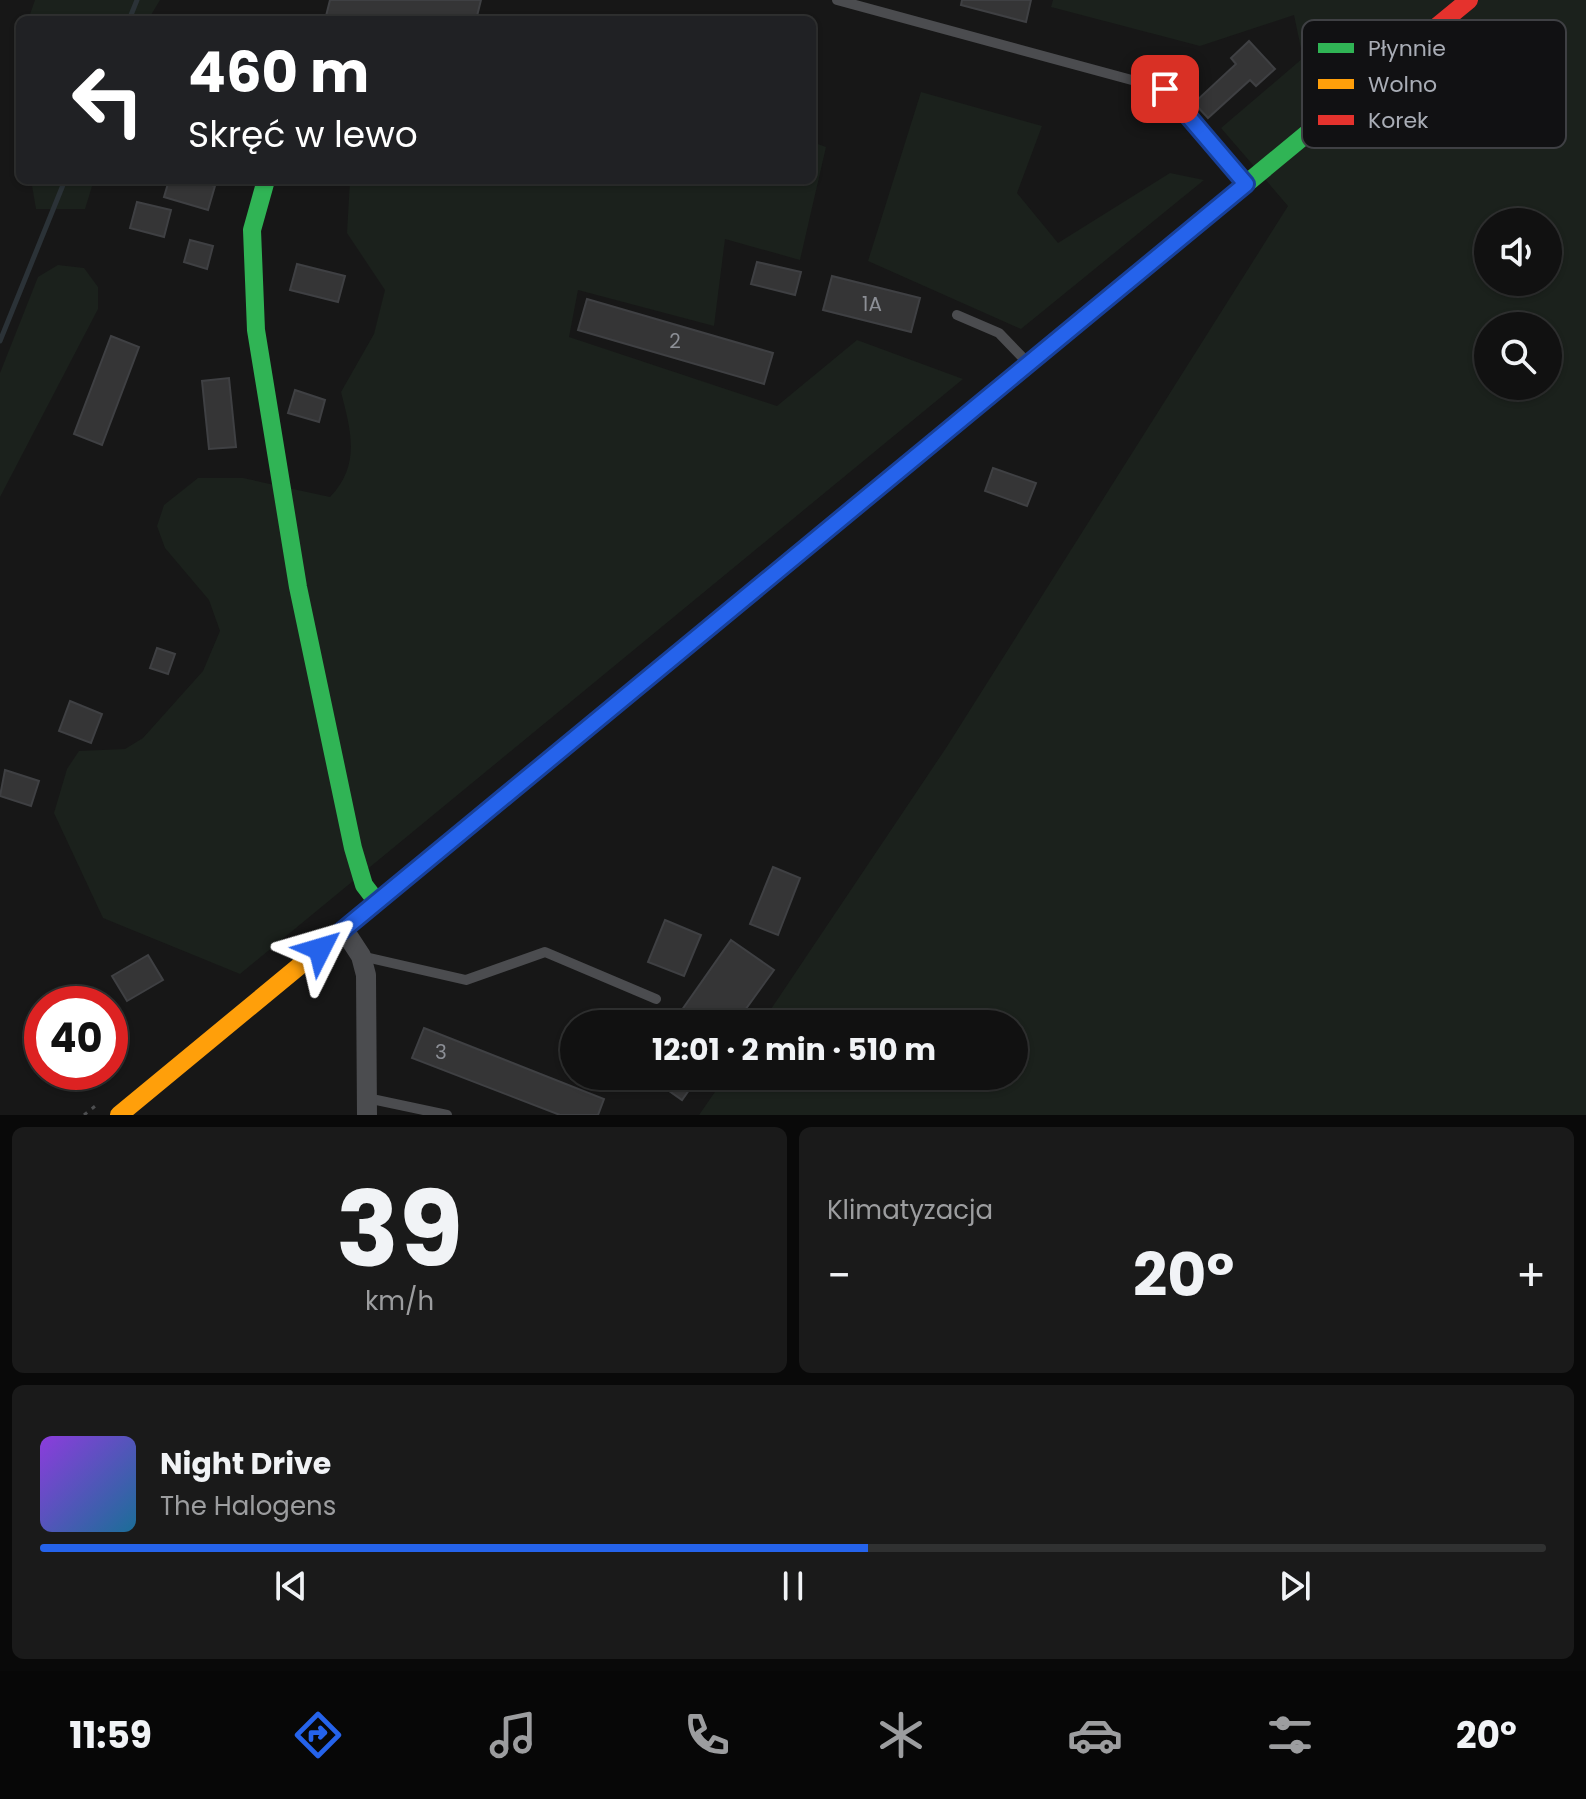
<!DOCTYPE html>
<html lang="pl">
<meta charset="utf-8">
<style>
body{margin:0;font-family:Poppins,sans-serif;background:#1a1a1a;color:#f1f3f6;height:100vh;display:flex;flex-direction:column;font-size:30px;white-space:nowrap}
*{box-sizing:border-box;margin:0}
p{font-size:26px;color:#9c9d9f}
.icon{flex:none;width:44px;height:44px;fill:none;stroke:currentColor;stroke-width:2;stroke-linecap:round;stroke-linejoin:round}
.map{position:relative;height:1115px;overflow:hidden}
.side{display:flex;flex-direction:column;gap:12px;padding:12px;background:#090909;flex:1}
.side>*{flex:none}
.guide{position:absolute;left:16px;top:16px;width:800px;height:168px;border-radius:12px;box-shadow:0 2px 6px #0004,0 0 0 2px #303131;background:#202124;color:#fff;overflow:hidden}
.tools{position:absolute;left:1474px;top:208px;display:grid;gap:16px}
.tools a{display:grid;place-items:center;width:88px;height:88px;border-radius:50%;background:#111;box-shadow:0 2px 6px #0004,0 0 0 2px #303131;font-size:40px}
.speed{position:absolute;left:24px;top:986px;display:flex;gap:16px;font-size:40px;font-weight:700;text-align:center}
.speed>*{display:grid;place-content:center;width:104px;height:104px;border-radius:50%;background:#111;box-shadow:0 2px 6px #0004,0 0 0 2px #303131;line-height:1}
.speed .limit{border:12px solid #d22;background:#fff;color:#111}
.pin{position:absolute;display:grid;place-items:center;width:68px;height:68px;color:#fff;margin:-34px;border-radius:16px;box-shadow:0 4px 12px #0006}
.me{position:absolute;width:88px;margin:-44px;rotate:50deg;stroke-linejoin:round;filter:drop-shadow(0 0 6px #0008)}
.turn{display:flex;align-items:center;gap:28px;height:168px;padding:0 40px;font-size:36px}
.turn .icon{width:104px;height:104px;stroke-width:2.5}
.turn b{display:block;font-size:56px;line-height:68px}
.big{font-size:60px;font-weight:700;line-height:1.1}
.side .tile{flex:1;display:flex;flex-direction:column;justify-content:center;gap:12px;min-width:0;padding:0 28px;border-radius:12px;background:#1a1a1a}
.side .dial{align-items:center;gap:0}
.dial b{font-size:104px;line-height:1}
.song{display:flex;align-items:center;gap:24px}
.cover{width:96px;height:96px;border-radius:12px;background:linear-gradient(135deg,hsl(270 70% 55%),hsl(200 70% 35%))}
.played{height:8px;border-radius:4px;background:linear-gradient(90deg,#2563eb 55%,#303131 55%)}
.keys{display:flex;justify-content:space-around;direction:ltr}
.heat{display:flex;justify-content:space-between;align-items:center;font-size:44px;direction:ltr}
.side .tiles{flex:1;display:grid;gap:12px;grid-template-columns:1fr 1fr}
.tile:last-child{grid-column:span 2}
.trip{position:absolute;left:560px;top:1010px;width:468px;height:80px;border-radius:40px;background:#111;box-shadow:0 2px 6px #0004,0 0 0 2px #303131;font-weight:700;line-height:80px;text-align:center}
.dock{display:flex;height:128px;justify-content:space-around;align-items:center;background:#070707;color:#9c9d9f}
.dock .icon{width:56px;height:56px}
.dock .active{color:#2563eb}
.dock b{font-size:36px;color:#f1f3f6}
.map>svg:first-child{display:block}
.green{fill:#1b211c;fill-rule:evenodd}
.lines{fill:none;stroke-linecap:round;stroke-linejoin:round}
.stream{stroke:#2b3237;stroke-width:5}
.building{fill:#353536;stroke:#3f4043;stroke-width:2}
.path{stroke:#4d4e50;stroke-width:3;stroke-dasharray:4 6;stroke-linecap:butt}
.lane{stroke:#4b4c4f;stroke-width:10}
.street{stroke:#4b4c4f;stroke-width:20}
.fast{stroke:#30b455;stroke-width:18}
.slow{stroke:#ff9f0a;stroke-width:18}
.jam{stroke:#e5322d;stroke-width:18}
.route-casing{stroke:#184099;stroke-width:20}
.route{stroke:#2563eb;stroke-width:14}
.labels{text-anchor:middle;stroke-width:8;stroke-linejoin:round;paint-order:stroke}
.number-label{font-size:20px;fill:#8c8f96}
.key{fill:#111113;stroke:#3f4044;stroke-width:2}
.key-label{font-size:22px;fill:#a9adb6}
</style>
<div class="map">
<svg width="1586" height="1115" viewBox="0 0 1586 1115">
<rect width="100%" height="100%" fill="#171717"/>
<g class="green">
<polygon points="35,0 160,0 148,20 28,20"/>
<path d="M 1053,0 L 1586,0 L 1586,1115 L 699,1115 L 726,1076 L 1014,1076 L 1014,1024 L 761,1024 L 946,748 L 1288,206 L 1221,128 L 1303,58 L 1294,15 L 1200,46 L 1051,7 ZM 1488,222 L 1548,222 L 1548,282 L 1488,282 ZM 1488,326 L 1548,326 L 1548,386 L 1488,386 Z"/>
<polygon points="921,92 1042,126 1017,193 1058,243 1170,173 1204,180 1021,329 868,261"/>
<path d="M 812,142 L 826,147 L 800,260 L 725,239 L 714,326 L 578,290 L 569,337 L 777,406 L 857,340 L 963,379 L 240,974 L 103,918 L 54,813 L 67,769 L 79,751 L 125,749 L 143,738 L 203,671 L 220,631 L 209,600 L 165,548 L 157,526 L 164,505 L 198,478 L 243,478 L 330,497 C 361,465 351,431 341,392 L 374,334 L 385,290 L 347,233 L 350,180 L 812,180 Z"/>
<polygon points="31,180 94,180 85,209 36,209"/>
<polygon points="58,265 84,268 98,287 98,309 0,497 0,373 38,277"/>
</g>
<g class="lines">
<g class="stream">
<polyline points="129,20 137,0"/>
<polyline points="0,341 65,180"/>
</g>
</g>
<g class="building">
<polygon points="330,0 481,0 476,20 325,20"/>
<polygon points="962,0 1031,0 1026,22 961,5"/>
<polygon points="1249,41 1275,69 1256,86 1250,80 1208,118 1194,103 1236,64 1231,58"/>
<polygon points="169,180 194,180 215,186 208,210 164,197"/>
<polygon points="137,202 171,210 164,237 130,228"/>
<polygon points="190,240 213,246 207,269 184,262"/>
<polygon points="757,262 801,272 795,295 751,284"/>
<polygon points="297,264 345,276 338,302 290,290"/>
<polygon points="832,276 920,298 911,332 823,310"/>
<polygon points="587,299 773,353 764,384 578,330"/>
<polygon points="111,336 139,347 102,445 74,434"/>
<polygon points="229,378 236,447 209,449 202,381"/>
<polygon points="295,390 325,400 319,422 288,413"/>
<polygon points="993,468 1036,483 1027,506 985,491"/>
<polygon points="157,648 175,654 168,674 150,668"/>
<polygon points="70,701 102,714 91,743 59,731"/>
<polygon points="5,770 39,781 31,806 0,796"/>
<polygon points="773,867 800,878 778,935 750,924"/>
<polygon points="665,920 701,935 684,976 648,962"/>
<polygon points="731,940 774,970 735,1024 672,1024"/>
<polygon points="148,955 163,980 127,1001 112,976"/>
<polygon points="424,1028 604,1099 598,1115 560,1115 412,1058"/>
<polygon points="648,1076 699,1076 682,1100"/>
</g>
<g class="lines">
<polyline class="path" points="84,1115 99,1103"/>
<g class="lane">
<polyline points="837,0 1165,89 1244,182"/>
<polyline points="957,315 999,333 1027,362"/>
<polyline points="361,956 466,980 545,952 656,999"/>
<polyline points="367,1098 447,1115"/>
</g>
<polyline class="street" points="344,930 361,956 366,975 367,1115"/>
<g class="fast">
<polyline points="266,180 252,230 256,330 298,587 353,848 364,885 377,902"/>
<polyline points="988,397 1390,65"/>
</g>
<polyline class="slow" points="119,1115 481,816"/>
<g class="jam">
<polyline points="1390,65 1469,0"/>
<polyline points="481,816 988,397"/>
</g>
</g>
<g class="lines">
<defs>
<polyline id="route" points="320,949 1246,184 1165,89"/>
</defs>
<use href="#route" class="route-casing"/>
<use href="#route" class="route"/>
</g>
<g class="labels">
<g class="number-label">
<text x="872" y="311">1A</text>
<text x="675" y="348">2</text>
<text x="441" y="1059">3</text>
</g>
</g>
<rect x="1302" y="20" width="264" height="128" rx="12" class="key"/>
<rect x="1318" y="43" width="36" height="10" fill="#30b455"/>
<rect x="1318" y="79" width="36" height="10" fill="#ff9f0a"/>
<rect x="1318" y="115" width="36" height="10" fill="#e5322d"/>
<g class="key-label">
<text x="1368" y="56">Płynnie</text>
<text x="1368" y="92">Wolno</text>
<text x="1368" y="128">Korek</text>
</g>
</svg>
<div class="tools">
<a><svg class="icon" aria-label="sound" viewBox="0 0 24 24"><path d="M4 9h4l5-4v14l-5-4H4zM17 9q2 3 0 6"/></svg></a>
<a><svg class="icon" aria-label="search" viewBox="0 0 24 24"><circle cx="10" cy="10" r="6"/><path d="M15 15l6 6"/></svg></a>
</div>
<div class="speed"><div class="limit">40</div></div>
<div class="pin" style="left:1165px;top:89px;background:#d93025"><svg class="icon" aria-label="arrive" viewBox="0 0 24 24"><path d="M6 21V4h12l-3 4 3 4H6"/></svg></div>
<svg class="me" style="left:320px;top:949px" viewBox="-20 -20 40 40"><path d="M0-17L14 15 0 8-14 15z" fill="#2563eb" stroke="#fff" stroke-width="4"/></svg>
<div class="trip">12:01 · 2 min · 510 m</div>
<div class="guide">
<div class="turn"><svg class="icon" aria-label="left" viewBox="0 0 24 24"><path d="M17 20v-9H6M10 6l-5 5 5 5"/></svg><div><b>460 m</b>Skręć w lewo</div></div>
</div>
</div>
<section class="side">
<div class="tiles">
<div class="tile dial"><b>39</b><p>km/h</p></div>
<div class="tile"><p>Klimatyzacja</p>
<div class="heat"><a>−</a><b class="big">20°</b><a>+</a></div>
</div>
<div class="tile">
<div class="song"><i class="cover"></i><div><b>Night Drive</b><p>The Halogens</p></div></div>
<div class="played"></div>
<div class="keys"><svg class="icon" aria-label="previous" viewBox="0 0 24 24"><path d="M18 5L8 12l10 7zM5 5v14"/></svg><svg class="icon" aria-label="pause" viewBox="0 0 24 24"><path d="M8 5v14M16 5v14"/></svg><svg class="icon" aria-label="next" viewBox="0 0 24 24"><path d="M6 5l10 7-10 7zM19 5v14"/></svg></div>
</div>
</div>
</section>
<nav class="dock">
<b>11:59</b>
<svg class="icon active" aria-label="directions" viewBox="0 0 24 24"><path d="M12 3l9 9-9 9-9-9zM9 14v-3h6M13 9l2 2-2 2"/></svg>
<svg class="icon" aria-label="music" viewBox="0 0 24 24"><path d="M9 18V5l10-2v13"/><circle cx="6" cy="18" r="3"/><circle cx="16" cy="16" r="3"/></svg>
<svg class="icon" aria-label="phone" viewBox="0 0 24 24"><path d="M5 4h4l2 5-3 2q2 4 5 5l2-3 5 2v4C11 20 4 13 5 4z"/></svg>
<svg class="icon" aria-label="climate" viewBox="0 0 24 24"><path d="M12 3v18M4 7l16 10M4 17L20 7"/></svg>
<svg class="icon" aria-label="car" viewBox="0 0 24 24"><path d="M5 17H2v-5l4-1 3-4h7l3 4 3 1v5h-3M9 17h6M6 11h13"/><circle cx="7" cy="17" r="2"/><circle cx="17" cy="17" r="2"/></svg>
<svg class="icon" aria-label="filters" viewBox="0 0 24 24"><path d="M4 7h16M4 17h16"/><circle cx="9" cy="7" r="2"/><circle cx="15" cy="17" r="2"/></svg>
<b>20°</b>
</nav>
